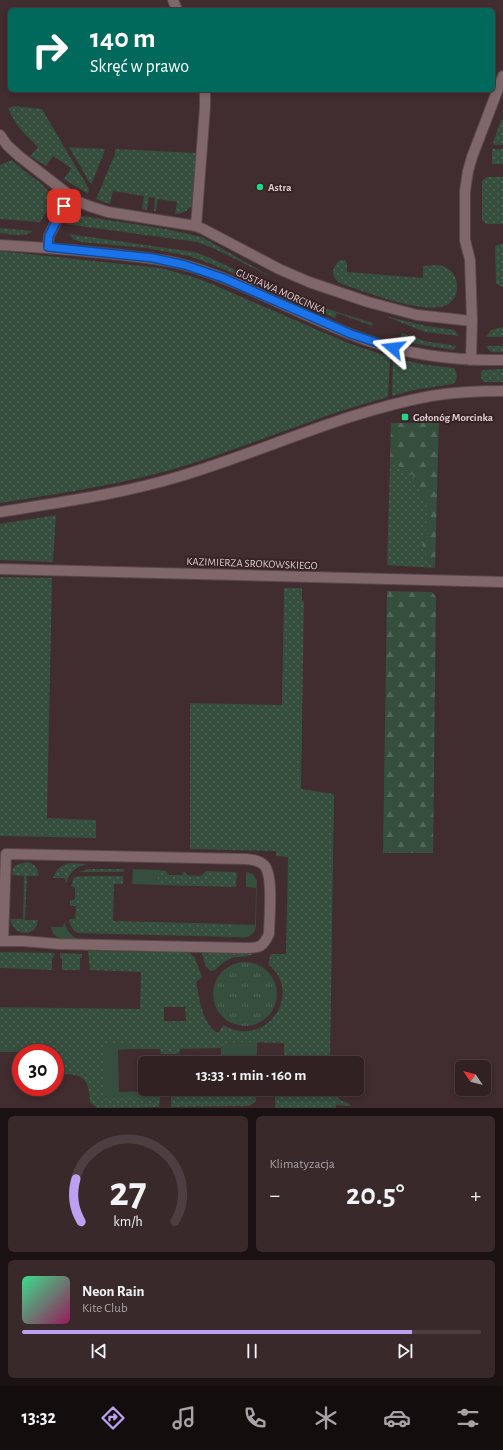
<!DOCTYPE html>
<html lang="pl">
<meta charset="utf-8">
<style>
body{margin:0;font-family:"Alegreya Sans",sans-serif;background:#39292b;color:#f1f3f6;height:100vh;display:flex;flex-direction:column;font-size:15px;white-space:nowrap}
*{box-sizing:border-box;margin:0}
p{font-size:13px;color:#a8a3a6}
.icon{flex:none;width:22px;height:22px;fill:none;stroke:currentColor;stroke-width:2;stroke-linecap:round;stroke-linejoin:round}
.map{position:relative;height:1108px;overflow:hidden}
.details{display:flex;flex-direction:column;gap:8px;padding:8px;background:#1b1213;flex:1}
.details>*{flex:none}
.banner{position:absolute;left:8px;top:8px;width:487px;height:84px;border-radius:6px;box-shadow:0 2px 6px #0003,0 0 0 1px #4c3e41;background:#00695c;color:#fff;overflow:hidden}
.needle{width:26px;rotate:305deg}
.buttons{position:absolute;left:455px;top:1060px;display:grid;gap:8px}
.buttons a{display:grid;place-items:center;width:36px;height:36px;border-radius:6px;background:#312123;box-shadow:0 2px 6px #0003,0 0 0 1px #4c3e41;font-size:20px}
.speed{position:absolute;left:12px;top:1044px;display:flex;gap:8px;font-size:20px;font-weight:700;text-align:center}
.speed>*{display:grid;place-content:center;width:52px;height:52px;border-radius:50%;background:#312123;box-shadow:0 2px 6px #0003,0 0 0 1px #4c3e41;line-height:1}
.speed .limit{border:6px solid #d22;background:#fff;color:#111}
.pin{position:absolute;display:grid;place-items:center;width:34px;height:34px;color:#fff;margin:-17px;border-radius:8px;box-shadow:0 2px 6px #0006}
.me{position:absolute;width:44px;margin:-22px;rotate:287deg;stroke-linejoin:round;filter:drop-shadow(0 0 3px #0008)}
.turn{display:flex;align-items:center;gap:14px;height:84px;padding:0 16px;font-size:18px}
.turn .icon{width:52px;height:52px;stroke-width:2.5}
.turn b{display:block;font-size:28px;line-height:34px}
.big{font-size:30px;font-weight:600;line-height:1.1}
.details .tile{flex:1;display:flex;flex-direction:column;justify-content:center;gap:6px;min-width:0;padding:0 14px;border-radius:6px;background:#39292b}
.details .dial{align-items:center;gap:0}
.dial svg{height:104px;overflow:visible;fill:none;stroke:#4c3e41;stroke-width:7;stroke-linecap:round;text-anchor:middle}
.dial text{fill:#f1f3f6;stroke:none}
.song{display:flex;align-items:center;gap:12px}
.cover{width:48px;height:48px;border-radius:6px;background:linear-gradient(135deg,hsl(150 70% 55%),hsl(330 70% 35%))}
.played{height:4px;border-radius:2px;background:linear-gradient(90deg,#bca0f2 85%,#4c3e41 85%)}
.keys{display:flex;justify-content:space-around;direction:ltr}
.heat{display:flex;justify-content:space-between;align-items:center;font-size:22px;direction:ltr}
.details .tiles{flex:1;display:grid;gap:8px;grid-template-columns:1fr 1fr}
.tile:last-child{grid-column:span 2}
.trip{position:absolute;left:138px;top:1056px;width:226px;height:40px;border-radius:6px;background:#312123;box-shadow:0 2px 6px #0003,0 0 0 1px #4c3e41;font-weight:600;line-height:40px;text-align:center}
.tabs{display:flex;height:64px;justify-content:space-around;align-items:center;background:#140d0e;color:#a8a3a6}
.tabs .icon{width:28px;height:28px}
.tabs .current{color:#bca0f2}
.tabs b{font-size:18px;color:#f1f3f6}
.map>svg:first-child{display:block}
.grass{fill:url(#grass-dots);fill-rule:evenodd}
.forest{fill:url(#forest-firs)}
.park{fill:url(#park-tufts)}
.garden{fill:#354e3e}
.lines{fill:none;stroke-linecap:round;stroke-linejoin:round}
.minor-casing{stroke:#59484b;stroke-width:12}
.minor{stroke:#80676a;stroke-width:10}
.route-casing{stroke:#114b97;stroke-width:10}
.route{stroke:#1a73e8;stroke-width:7}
.poi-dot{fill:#1fd887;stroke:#372225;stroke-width:1.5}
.labels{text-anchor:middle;stroke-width:4;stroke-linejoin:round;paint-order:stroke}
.poi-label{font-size:11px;font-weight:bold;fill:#dbcdcf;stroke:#372225;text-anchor:start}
.street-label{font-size:11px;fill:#dbcdcf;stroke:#372225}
</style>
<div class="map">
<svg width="503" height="1108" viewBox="0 0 503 1108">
<defs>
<pattern id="grass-dots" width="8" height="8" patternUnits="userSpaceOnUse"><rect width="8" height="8" fill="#354e3e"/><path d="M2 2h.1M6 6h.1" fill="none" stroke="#526659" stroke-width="1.8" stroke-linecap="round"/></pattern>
<pattern id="forest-firs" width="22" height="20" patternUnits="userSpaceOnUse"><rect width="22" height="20" fill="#354e3e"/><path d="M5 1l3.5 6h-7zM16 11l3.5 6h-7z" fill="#526659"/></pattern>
<pattern id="park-tufts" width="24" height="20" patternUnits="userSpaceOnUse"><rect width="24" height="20" fill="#354e3e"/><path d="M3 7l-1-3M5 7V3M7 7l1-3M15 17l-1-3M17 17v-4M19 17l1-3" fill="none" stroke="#526659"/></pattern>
</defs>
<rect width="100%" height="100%" fill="#412c2f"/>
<g class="grass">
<path d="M 14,106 L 42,109 L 89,189 L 88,194 L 64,179 L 71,168 L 53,156 L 46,166 L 30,156 L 38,147 C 26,136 14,124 8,108 Z"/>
<polygon points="501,120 503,120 503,145 494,145 493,143"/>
<polygon points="69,147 105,149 104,153 91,185"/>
<path d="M 115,149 L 197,153 L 193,201 C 191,209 184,214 175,214 L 177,202 L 158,199 L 156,211 L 154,211 L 155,198 L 149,197 L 147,210 L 142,209 L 144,196 L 113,191 L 110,204 L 96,199 L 115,154 Z"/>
<rect x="492" y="149" width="11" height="15"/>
<path d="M 12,160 C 18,165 24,171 31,176 C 53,191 57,199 40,222 L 0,219 L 0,165 Z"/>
<polygon points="487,177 503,177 503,224 486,224 482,220 482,181"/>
<polygon points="73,216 82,216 166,229 202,237 273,278 213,248 197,242 65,224 69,218"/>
<path d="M 0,228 L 33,231 C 24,238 11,234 0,233 Z"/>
<path d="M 69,234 L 194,252 C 222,261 247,277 275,289 C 307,303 340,313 373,323 L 372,326 L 337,313 L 335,318 L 214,265 L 189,256 L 146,248 L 81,242 L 73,239 Z"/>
<polygon points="501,244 503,244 503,287 496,284 495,246"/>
<path d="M 0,251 L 161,268 L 190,276 L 207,282 L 348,343 L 390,357 L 388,397 C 313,417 241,450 167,471 C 112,486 56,494 0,503 Z"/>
<path d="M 340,260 L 345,260 L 347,264 L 347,272 L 423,278 L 423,266 C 430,266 439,264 445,267 C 461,274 462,300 444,306 C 421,314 366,292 342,284 C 331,279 330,268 340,260 Z"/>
<polygon points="385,316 426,326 454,330 459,336 425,332"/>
<polygon points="503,327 503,337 486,337 491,330"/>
<polygon points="402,333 424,341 457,346 453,350 400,341"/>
<path d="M 487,346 L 503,346 L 503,352 C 496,352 489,354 487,346 Z"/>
<path d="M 393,358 L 427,365 L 454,368 C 458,373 458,380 453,384 L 414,390 L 392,396 Z"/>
<polygon points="503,369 503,382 484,382 481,378 481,372 483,370"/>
<polygon points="390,463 405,469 413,475 428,508 426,530 422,545 429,561 435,568 387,565"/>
<polygon points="56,515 53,562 0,560 0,524"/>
<polygon points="0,577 52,578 47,818 96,820 96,838 0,836"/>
<path d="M 284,588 L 302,588 L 302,600 L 304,601 L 301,789 L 334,794 L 330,1063 L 284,1063 L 284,1043 L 238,1042 L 228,1044 L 228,1046 L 221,1046 L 221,1048 L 180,1049 L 179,1054 L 161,1054 L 160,1049 L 133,1049 L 133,1044 L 103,1047 L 103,1098 L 160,1098 L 159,1107 L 97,1108 L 90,1102 C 89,1079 84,1074 61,1074 L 61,1059 L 55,1058 L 55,1053 L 27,1053 L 26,1049 L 0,1049 L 0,1007 L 140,1009 L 141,972 L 90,970 L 88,951 L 189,952 L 195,958 L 202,977 L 196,982 C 200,999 201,1021 216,1032 L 219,1032 L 223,1025 C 265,1050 305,994 268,964 L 271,954 L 286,954 L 288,857 L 276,856 L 276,851 L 190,849 L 190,703 L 282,705 ZM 164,1007 L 185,1007 L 186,1021 L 164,1021 Z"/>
<path d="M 27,862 C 35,864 38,868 39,876 L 27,876 L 25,920 L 38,920 C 36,938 14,937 10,919 L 23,919 L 24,876 L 12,875 L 13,868 L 16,865 Z"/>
<path d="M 70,863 L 87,864 C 75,867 70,872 66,883 L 65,878 L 53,878 C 56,869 61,865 70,863 Z"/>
<polygon points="89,869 124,869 124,872 80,872"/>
<polygon points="158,870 166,871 169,875 182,875 184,871 187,875 201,876 206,871 235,872 237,873 236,887 158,885"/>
<path d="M 87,876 L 123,876 L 123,884 L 114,884 L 113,921 L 233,924 L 233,937 L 77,933 C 73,929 69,925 69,919 L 75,919 L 76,906 L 70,906 L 70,901 L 75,899 L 75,888 L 71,886 L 74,877 Z"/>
<polygon points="0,952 55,953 54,957 52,958 52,970 0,968"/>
<polygon points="60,953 82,954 82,958 80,958 80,970 62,970 62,958 60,958"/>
<path d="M 202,953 L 253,954 C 246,958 238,956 231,958 C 224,961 219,967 213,971 C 204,969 204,960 202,953 Z"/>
<polygon points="272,1089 329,1089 329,1092 333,1092 340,1100 350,1104 350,1106 336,1105 336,1108 275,1108 275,1091 272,1090"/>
<polygon points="235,1096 236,1097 256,1097 256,1101 249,1106 171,1107 171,1097"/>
</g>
<g class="forest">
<polygon points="439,420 435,568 429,561 422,545 426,530 427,508 413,475 405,469 390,463 391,423 410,423"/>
<polygon points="387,591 432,592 436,597 433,853 383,853"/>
</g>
<circle class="park" cx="245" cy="994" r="32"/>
<g class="garden">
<polygon points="133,869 158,870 158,885 132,884"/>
<path d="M 246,872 L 253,874 L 257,880 L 256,926 C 254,939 244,938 233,937 L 233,924 L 255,925 L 256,888 L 246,887 Z"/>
<path d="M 64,922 C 67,931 72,937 80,940 C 69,939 53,942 51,927 L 63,927 Z"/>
<polygon points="238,1042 257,1042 257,1061 228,1061 228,1057 221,1057 221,1046 227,1046 228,1044"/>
<polygon points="106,1044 133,1044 133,1049 118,1050 119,1092 160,1091 160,1098 103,1098 103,1047"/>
<rect x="0" y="1049" width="27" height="3"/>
<polygon points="222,1089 256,1089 256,1097 235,1097 235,1096 180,1097 180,1090"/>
</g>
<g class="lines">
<defs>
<g id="minor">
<polyline points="173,0 177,10"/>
<polyline points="0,135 7,145 19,156 77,201 89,206 108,212 196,226 203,229 279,269 309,282 368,302 417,315 472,321"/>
<polyline points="196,226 205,107 205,90"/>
<path d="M 0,245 C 37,247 75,250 112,254 C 139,257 166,259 192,267 C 252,286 307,319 366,340 C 410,355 456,361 503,360"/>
<polyline points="48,247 49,236 69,195"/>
<polyline points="471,360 472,321 470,260 465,240 465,191 468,171 472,157 503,76"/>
<path d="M 0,512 C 61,502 122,494 181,476 C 264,451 344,412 431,396 C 455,392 479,391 503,391"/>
<polyline points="0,569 503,582"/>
<path d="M 0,941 L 23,941 L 59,944 L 246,948 C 260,948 263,947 269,934 C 269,919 274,875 264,865 C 259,860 253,860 246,859 L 6,854 L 3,941"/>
</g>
</defs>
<use href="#minor" class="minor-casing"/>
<use href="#minor" class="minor"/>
</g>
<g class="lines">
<defs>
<polyline id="route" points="64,206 49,236 48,247 153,258 185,265 223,278 351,334 393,348"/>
</defs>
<use href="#route" class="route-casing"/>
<use href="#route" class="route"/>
</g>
<g class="poi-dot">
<circle cx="260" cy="187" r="4"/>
<rect x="401" y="413" width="8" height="8" rx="2"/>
</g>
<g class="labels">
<g class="poi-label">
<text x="268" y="191">Astra</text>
<text x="413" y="421">Gołonóg Morcinka</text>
</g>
<g class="street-label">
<text transform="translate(281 291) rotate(24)" y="4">GUSTAWA MORCINKA</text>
<text transform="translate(252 563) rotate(2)" y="4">KAZIMIERZA SROKOWSKIEGO</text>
</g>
</g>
</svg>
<div class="buttons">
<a><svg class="needle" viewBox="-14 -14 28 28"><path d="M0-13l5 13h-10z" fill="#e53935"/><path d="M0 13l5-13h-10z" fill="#a8a3a6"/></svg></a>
</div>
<div class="speed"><div class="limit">30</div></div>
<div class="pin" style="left:64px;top:206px;background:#d93025"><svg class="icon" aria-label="arrive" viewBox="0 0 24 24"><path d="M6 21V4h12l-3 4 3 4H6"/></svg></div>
<svg class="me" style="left:393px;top:348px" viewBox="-20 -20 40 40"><path d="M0-17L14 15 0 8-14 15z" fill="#1a73e8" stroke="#fff" stroke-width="4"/></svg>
<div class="trip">13:33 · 1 min · 160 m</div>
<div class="banner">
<div class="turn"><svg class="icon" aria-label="right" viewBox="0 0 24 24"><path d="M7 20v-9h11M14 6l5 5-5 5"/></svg><div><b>140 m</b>Skręć w prawo</div></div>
</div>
</div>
<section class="details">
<div class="tiles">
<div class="tile dial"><svg viewBox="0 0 100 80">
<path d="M14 69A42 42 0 1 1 86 69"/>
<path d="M14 69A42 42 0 0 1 10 36" stroke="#bca0f2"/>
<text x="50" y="56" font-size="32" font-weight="700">27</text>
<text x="50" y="72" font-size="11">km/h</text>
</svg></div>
<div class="tile"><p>Klimatyzacja</p>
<div class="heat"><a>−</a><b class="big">20.5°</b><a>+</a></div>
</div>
<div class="tile">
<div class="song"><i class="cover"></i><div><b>Neon Rain</b><p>Kite Club</p></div></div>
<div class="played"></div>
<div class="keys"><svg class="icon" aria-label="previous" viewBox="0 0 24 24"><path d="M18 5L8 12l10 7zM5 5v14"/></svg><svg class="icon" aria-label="pause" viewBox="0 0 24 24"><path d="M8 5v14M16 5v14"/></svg><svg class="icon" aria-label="next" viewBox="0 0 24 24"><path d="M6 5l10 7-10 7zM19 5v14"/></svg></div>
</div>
</div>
</section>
<nav class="tabs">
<b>13:32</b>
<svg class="icon current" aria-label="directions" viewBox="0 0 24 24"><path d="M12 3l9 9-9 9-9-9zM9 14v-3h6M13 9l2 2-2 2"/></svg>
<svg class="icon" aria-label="music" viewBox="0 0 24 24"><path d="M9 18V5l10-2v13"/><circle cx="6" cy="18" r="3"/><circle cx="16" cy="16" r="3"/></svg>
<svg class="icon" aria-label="phone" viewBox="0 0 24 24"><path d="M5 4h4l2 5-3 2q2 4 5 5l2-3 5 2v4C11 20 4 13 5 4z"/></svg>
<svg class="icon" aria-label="climate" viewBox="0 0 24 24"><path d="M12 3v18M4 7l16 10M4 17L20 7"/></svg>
<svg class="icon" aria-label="car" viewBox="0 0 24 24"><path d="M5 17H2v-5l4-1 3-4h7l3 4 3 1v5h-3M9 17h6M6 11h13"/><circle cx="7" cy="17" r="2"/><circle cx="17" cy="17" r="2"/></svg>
<svg class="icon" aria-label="filters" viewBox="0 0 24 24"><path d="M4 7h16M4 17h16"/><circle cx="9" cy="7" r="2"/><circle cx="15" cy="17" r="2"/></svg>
</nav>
